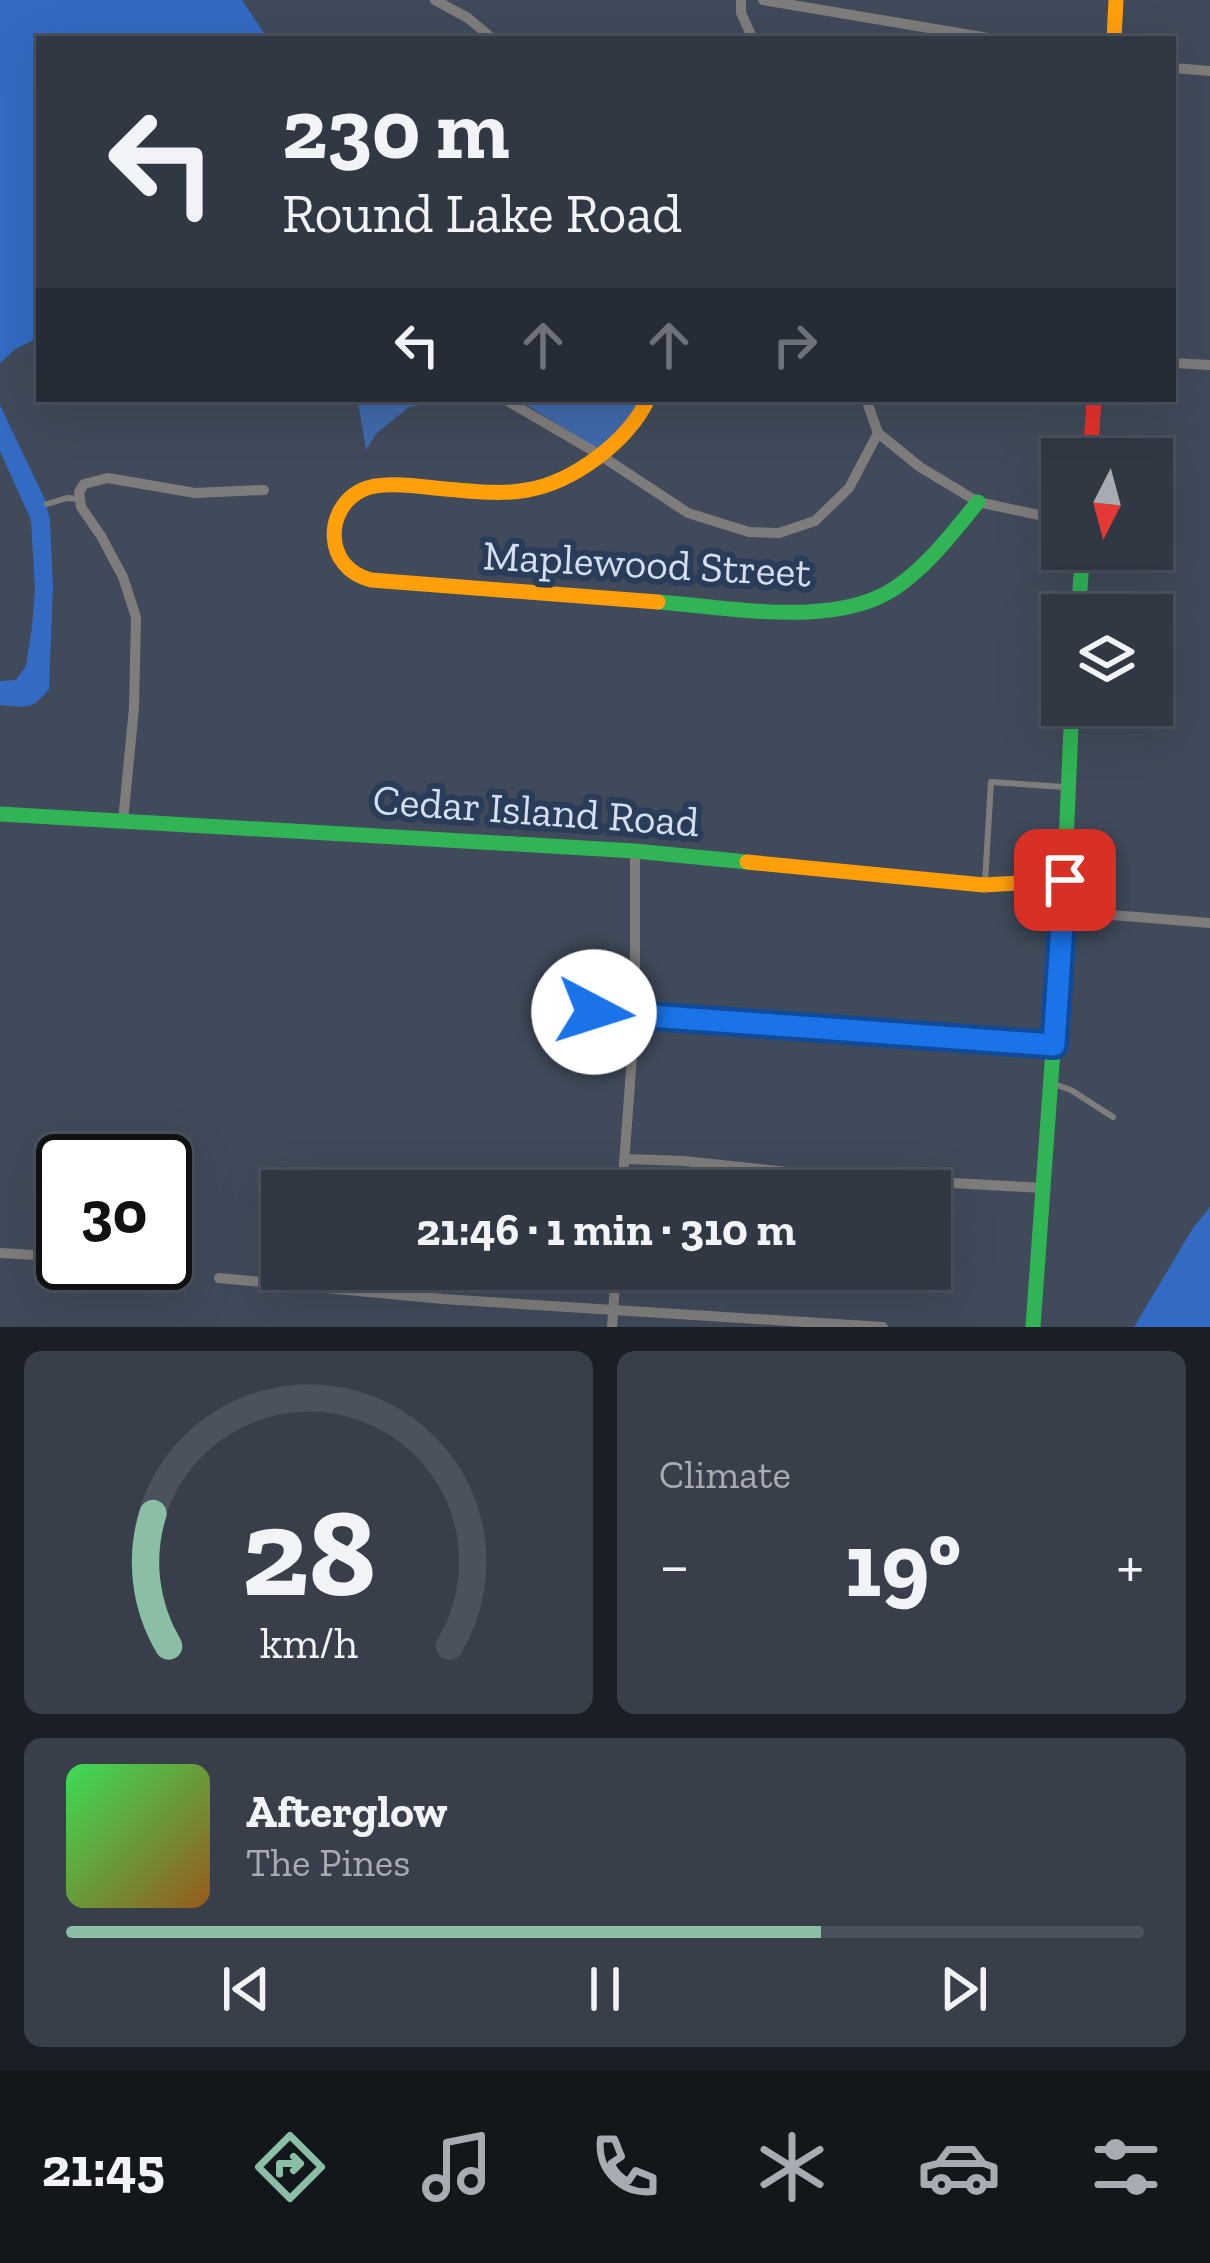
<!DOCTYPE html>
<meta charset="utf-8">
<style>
body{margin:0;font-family:"Zilla Slab",serif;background:#383f4b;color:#f1f3f6;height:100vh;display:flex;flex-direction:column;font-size:45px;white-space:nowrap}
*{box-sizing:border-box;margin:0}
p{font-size:39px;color:#a8acb2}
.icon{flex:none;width:66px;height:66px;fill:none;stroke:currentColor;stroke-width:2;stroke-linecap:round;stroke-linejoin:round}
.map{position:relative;height:1327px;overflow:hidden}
.panel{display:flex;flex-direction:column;gap:24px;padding:24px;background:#1a1f25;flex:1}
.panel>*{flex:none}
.banner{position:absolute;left:36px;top:36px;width:1140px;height:366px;border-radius:0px;box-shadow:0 12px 48px #0002,0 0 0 3px #4b525d;background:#303844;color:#f1f3f6;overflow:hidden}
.needle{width:78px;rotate:186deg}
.tools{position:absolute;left:1041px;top:438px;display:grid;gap:24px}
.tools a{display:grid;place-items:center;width:132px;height:132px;border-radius:0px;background:#303844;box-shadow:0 12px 48px #0002,0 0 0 3px #4b525d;font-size:60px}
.speed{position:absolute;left:36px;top:1134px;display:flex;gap:24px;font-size:60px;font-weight:700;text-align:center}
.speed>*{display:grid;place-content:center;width:156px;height:156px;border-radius:50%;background:#303844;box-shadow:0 12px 48px #0002,0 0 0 3px #4b525d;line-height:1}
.speed .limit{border:6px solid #111;border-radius:18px;background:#fff;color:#111}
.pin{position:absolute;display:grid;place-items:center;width:102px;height:102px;color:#fff;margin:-51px;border-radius:24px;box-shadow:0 6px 18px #0006}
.me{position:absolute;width:132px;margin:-66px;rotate:95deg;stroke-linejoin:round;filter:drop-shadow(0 0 9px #0008)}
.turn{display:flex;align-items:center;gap:42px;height:252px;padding:0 48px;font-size:54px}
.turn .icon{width:156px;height:156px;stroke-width:2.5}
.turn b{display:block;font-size:84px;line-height:102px}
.lanes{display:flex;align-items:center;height:114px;padding:0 48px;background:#0003;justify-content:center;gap:60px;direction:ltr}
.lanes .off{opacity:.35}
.big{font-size:90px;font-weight:700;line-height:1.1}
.panel .card{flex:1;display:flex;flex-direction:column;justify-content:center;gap:18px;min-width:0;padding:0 42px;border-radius:18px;background:#383f4b}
.panel .dial{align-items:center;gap:0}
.dial svg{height:312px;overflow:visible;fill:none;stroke:#4b525d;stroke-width:7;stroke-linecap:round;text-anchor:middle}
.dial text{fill:#f1f3f6;stroke:none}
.song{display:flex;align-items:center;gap:36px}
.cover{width:144px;height:144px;border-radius:18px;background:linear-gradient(135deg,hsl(130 70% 55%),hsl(30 70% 35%))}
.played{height:12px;border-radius:6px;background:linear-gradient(90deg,#8abfa5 70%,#4b525d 70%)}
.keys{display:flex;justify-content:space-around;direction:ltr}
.heat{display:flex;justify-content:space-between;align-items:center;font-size:66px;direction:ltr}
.panel .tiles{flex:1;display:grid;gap:24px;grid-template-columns:1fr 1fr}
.card:last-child{grid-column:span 2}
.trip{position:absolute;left:261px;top:1170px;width:690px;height:120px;border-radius:0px;background:#303844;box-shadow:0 12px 48px #0002,0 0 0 3px #4b525d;font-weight:700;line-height:120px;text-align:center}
.dock{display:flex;height:192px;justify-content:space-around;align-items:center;background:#13161b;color:#a8acb2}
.dock .icon{width:84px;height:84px}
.dock .selected{color:#8abfa5}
.dock b{font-size:54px;color:#f1f3f6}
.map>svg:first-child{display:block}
.green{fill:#4069ab}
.water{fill:#336bc4}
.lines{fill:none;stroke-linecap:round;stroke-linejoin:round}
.lane{stroke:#7e7d7b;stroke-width:6}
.street{stroke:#7e7d7b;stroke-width:10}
.fast{stroke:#30b455;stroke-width:15}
.slow{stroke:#ff9f0a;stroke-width:15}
.jam{stroke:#e5322d;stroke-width:15}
.route-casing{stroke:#114b97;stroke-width:30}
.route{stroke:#1a73e8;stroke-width:21}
.labels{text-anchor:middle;stroke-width:12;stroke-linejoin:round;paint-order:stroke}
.street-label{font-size:42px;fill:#d3def0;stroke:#2b3c59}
</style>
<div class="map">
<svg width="1210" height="1327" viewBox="0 0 1210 1327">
<rect width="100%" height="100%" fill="#404a5a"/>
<g class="green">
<polygon points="362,399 449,399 449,400 409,407 376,434 366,450 358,402"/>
<path d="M 517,399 L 642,399 C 632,420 616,435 597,449 Z"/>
</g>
<g class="water">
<polygon points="0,0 242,0 268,39 39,39 39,337 14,350 0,363"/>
<path d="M 0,405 L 45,500 L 50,520 L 53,586 L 49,689 C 32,711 25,707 0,705 L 0,681 L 16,680 L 26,666 L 32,627 L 35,591 L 31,520 L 0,451 Z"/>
<polygon points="1210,1207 1210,1327 1134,1327 1193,1228"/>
</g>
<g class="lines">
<g class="lane">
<polyline points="47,504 67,498 79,499"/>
<polyline points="985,882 991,782 1064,787"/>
<polyline points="1054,1084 1071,1090 1113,1117"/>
</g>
<g class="street">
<polyline points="435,0 468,18 493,39"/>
<polyline points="741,0 741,13 753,39"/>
<polyline points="763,0 994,39"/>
<polyline points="1173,68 1210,71"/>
<polyline points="1173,363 1210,365"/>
<polyline points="504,399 600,455 688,513 749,532 779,533 815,521 849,488 878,433"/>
<polyline points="866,399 878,433 920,467 978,502 1062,520"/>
<polyline points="123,821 134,708 136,617 123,577 101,536 81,507 79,492 84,484 108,478 195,493 264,490"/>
<polyline points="1063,911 1210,923"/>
<polyline points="554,1009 1054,1045"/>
<polyline points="625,1159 684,1161 824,1176 1043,1188"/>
<polyline points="622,1191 635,1016 635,851"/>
<polyline points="0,1253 53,1256 63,1253"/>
<polyline points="219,1278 443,1299 883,1327"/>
<polyline points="612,1327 616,1269"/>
</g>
<g class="fast">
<path d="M 658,602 C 728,607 834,629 895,588 C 928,566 953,532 978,502"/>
<polyline points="1078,615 1083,549"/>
<polyline points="0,814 635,851 747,862"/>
<polyline points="1033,1327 1063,911 1072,705"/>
</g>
<g class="slow">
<polyline points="1114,39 1116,0"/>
<path d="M 648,399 C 628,441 574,482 527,490 C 500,495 472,491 445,489 C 423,487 382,480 362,490 C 324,508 323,568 371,580 L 658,602"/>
<polyline points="747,862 984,885 1065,880"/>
</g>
<polyline class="jam" points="1090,459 1094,399"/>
</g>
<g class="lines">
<defs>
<polyline id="route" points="594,1012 1054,1045 1065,880"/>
</defs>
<use href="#route" class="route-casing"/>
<use href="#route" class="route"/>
</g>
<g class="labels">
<g class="street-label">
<text transform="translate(647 563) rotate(3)" y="15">Maplewood Street</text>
<text transform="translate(536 810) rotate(4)" y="15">Cedar Island Road</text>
</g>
</g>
</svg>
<div class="tools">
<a><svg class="needle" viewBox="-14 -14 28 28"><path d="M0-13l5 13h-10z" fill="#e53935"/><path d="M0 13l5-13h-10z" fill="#a8acb2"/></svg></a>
<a><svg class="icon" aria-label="layers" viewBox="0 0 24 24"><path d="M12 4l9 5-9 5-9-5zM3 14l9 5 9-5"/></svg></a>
</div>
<div class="speed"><div class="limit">30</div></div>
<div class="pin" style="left:1065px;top:880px;background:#d93025"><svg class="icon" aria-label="arrive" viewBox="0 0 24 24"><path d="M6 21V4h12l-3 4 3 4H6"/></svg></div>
<svg class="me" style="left:594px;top:1012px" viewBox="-20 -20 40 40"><circle r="19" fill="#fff"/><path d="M0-13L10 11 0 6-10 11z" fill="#1a73e8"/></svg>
<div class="trip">21:46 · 1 min · 310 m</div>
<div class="banner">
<div class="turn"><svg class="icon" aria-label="left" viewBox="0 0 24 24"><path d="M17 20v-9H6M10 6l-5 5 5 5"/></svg><div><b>230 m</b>Round Lake Road</div></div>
<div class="lanes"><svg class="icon" aria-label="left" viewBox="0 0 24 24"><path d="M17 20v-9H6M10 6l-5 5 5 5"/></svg><svg class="icon off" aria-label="ahead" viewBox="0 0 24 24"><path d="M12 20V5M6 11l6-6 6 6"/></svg><svg class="icon off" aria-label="ahead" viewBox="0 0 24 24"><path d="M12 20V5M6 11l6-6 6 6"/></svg><svg class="icon off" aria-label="right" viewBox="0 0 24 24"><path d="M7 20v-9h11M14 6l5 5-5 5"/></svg></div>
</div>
</div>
<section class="panel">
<div class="tiles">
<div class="card dial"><svg viewBox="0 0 100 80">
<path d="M14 69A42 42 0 1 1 86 69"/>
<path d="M14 69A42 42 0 0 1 10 35" stroke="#8abfa5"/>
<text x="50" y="56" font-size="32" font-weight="700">28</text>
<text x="50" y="72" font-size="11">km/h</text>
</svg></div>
<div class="card"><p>Climate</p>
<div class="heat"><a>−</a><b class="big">19°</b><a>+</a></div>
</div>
<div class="card">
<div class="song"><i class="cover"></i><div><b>Afterglow</b><p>The Pines</p></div></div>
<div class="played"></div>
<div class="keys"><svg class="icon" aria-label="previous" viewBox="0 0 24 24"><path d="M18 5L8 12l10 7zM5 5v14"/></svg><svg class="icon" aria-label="pause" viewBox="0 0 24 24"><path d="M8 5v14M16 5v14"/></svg><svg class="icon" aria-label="next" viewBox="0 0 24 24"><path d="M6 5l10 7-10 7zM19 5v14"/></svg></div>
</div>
</div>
</section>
<nav class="dock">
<b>21:45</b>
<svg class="icon selected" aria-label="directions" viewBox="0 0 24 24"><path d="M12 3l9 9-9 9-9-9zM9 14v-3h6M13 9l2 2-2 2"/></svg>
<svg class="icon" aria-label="music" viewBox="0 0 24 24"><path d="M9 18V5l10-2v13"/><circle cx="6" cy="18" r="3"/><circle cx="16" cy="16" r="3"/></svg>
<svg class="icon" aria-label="phone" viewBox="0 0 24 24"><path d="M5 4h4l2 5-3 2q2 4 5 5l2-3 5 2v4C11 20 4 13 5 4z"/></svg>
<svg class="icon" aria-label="climate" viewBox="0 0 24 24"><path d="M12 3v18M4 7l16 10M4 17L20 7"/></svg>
<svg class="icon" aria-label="car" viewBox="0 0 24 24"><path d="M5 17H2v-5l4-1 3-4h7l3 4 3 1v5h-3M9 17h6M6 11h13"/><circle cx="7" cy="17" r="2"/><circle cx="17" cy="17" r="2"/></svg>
<svg class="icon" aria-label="filters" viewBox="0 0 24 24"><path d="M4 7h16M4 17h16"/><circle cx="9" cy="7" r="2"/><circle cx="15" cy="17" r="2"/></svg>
</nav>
